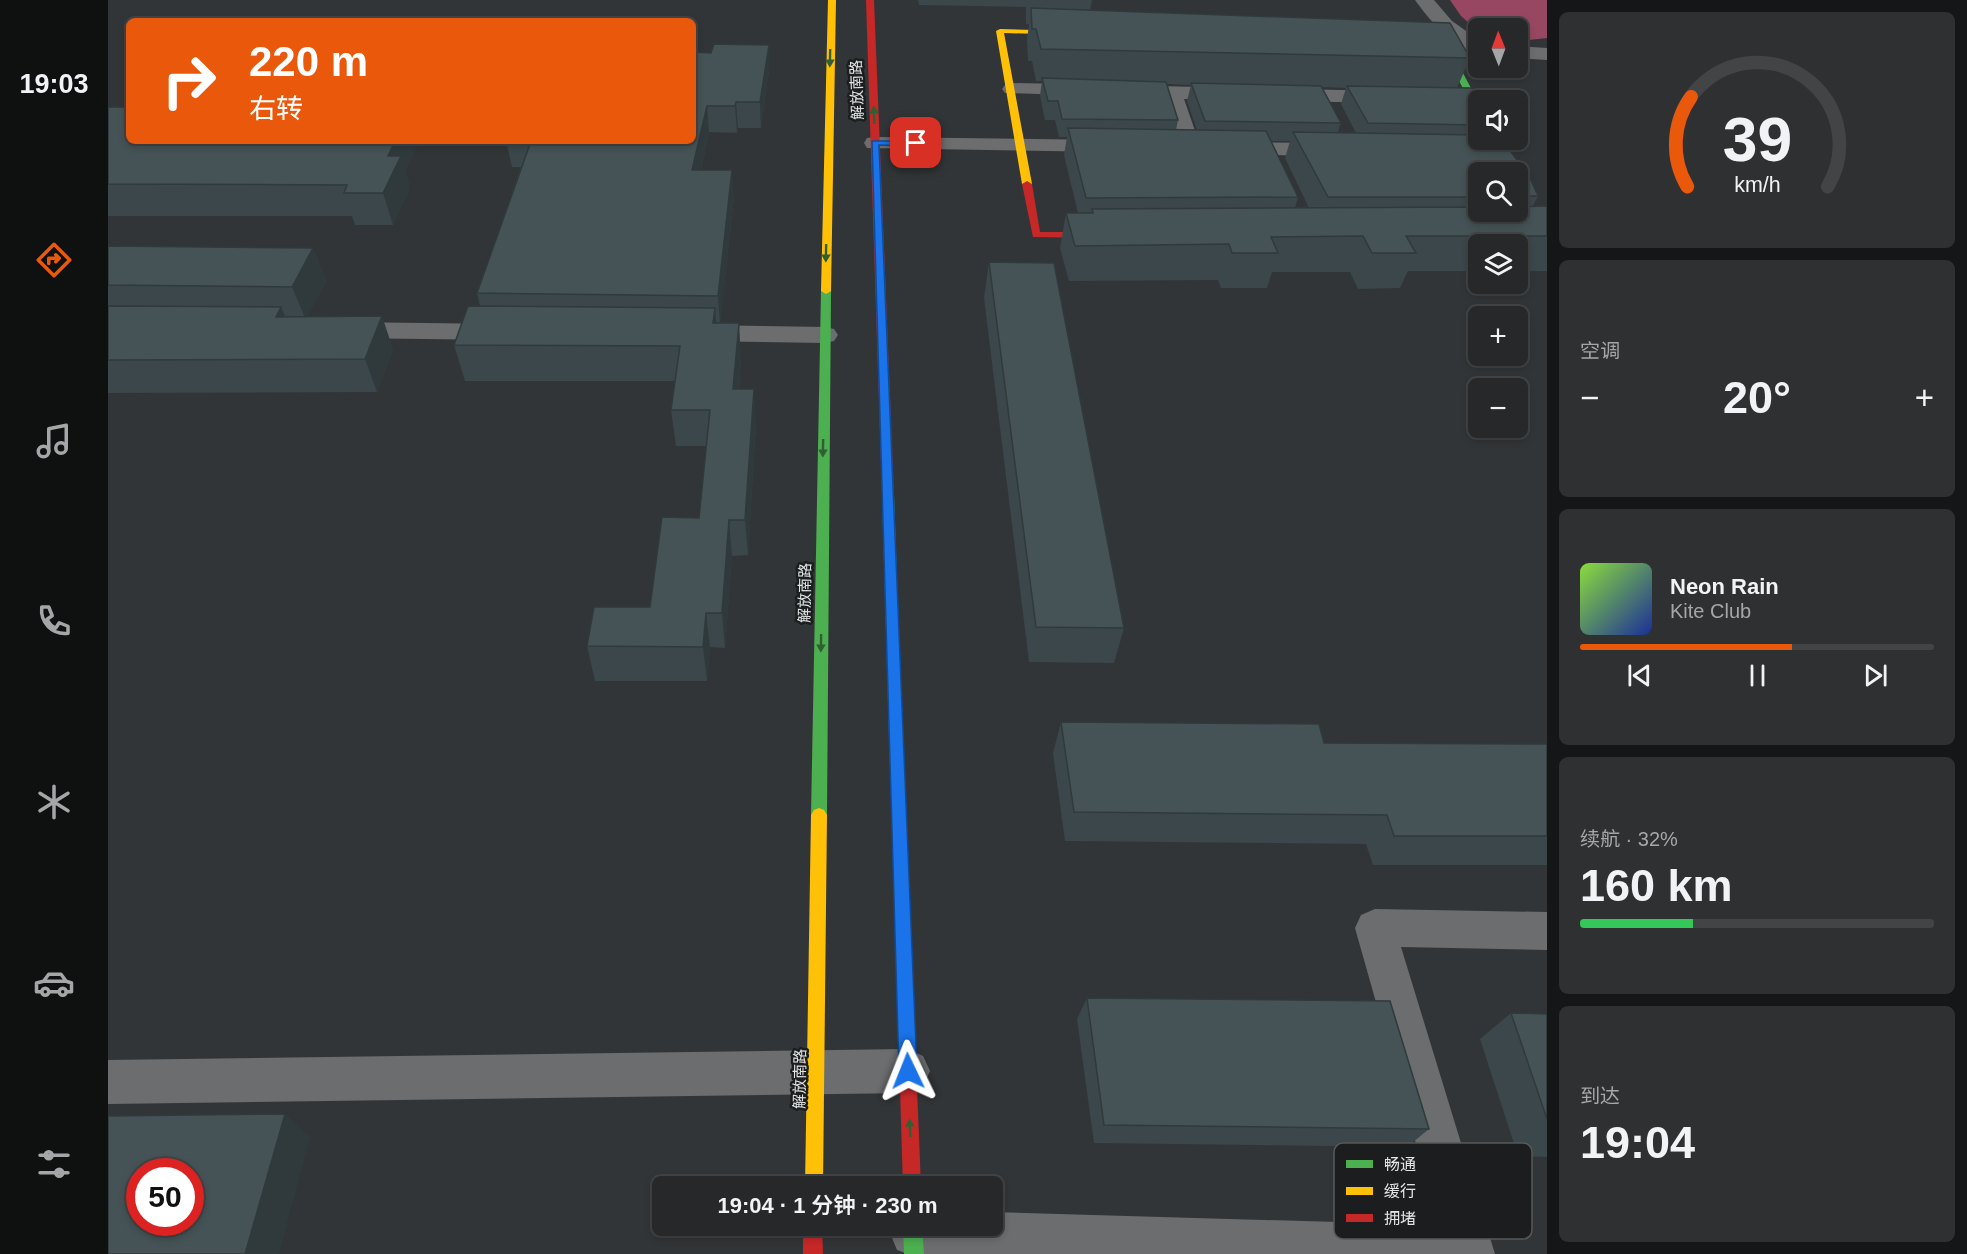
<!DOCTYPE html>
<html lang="zh">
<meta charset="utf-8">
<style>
body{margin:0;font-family:Arial,"Noto Sans SC",sans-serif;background:#2e3031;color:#f1f3f6;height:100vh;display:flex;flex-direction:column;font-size:22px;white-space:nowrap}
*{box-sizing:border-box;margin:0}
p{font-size:20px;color:#a4a6a8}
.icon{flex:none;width:33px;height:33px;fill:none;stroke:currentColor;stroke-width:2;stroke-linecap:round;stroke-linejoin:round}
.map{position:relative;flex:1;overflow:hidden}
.panel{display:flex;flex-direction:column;gap:12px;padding:12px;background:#151617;width:420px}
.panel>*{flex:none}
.top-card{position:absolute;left:18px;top:18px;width:570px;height:126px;border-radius:9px;box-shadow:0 3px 9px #0003,0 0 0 2px #424446;background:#ea580c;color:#fff;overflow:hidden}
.needle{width:39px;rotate:359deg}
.buttons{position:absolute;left:1360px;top:18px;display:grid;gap:12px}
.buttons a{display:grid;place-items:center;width:60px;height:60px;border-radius:9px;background:#262829;box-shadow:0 3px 9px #0003,0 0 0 2px #424446;font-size:30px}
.speed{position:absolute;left:18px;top:1158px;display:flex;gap:12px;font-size:30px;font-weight:700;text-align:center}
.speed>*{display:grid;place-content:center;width:78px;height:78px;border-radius:50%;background:#262829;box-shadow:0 3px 9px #0003,0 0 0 2px #424446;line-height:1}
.speed .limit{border:9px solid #d22;background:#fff;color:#111}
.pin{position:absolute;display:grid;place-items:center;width:51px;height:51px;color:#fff;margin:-26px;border-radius:12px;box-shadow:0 3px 9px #0006}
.me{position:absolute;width:66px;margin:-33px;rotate:358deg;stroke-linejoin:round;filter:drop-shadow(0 0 4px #0008)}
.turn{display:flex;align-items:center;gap:21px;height:126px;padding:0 24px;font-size:27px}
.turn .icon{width:78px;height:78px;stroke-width:2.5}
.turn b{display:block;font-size:42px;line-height:51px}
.big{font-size:45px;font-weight:600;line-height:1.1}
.panel .card{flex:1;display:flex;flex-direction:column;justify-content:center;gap:9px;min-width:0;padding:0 21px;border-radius:9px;background:#2e3031}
.panel .dial{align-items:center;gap:0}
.dial svg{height:156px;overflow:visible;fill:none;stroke:#424446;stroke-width:7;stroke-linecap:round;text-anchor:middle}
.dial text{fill:#f1f3f6;stroke:none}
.song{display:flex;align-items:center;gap:18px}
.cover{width:72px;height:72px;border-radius:9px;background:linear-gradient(135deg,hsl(90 70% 55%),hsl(230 70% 35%))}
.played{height:6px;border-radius:3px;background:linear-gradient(90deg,#ea580c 60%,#424446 60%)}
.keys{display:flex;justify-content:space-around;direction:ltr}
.heat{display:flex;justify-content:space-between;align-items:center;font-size:33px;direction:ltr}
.charge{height:9px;border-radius:4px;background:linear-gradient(90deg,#34c759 32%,#424446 0)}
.trip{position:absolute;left:544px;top:1176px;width:351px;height:60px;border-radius:9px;background:#262829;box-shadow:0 3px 9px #0003,0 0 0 2px #424446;font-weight:600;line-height:60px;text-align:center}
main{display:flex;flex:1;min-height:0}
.tab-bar{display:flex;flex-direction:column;width:108px;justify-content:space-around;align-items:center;background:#0f1010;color:#a4a6a8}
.tab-bar .icon{width:42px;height:42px}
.tab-bar .on{color:#ea580c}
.tab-bar b{font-size:27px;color:#f1f3f6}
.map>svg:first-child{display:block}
.water{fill:#974761}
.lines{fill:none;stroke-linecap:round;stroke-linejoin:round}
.street{fill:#6c6d6e;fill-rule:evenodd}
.fast{fill:#4caf50;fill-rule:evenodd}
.slow{fill:#ffc107;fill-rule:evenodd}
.jam{fill:#c62828;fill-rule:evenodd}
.wall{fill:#3b474a;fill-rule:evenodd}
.shaded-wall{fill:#303a3c}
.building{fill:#455356;stroke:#303a3c;stroke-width:1.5;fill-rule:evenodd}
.oneway{fill:#315f34}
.route{fill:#1a73e8;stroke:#114b97;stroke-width:1.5}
.labels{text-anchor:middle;stroke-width:5;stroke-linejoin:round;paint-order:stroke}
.street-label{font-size:15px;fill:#e2e6e6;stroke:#1b1d1e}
.key{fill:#1b1d1e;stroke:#57595a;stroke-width:1.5}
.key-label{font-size:16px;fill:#e2e6e6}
</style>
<main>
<nav class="tab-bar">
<b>19:03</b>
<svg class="icon on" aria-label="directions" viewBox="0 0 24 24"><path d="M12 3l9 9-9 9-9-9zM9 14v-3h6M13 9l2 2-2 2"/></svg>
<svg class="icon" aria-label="music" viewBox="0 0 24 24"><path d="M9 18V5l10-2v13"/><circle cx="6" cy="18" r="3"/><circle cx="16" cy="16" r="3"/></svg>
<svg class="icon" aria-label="phone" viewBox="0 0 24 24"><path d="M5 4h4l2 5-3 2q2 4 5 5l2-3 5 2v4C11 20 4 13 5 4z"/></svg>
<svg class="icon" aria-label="climate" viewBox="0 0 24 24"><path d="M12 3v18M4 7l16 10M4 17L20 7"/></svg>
<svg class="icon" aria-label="car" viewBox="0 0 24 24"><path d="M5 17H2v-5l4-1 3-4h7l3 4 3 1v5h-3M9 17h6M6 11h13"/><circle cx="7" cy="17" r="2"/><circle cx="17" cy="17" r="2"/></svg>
<svg class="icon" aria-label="filters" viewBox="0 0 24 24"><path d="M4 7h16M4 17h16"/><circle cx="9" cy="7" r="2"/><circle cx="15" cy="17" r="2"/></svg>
</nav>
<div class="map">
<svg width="1439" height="1254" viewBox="0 0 1439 1254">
<rect width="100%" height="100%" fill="#323537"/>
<polygon class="water" points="1342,0 1439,0 1439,38 1410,41 1410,28 1371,28 1371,32 1353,16"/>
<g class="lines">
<g class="street">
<path d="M 1307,0 L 1326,0 L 1344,21 L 1371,40 L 1371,55 C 1347,49 1321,20 1307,0 Z"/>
<polygon points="1410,46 1439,48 1439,60 1410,58"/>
<polygon points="904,83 1280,91 1287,93 1290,97 1287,101 1280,103 1076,99 1093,148 1090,153 1082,154 1074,153 1071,148 1056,98 897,93 894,89 897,85"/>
<polygon points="767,137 1002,140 1010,141 1013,146 1010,151 1002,152 759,148 756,143 759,138"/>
<polygon points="1123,142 1224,143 1232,145 1235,150 1232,155 1224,157 1115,153 1112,148 1115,143"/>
<polygon points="235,322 397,324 406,326 410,332 406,338 397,340 235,338 226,336 222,330 226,324"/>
<polygon points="586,325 717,327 726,329 730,335 726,341 717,343 586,341 577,339 573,333 577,327"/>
<polygon points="1267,909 1439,912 1439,950 1293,947 1387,1254 800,1254 789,1250 782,1233 785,1226 885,1226 885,1212 1331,1225 1247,928 1253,915"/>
<polygon points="800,1049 815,1056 822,1071 815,1086 800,1093 0,1104 0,1060"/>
</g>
<g class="fast">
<polygon points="1324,44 1337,45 1341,47 1371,103 1371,114 1367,111 1334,49 1324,48"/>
<polygon points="718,288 723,291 719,815 716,820 711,822 706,820 703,815 713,291"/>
<polygon points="780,491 786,495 796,769 794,773 789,775 784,773 782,769 774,495"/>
<polygon points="795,1226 814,1226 816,1254 796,1254"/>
</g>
<g class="slow">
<polygon points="720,0 728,0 723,291 718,294 713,291"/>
<polygon points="892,29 964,31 968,33 964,35 896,33 924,184 919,187 914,184 888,31"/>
<polygon points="711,808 716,810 719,815 715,1186 697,1186 703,815 706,810"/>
</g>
<g class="jam">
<polygon points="758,0 766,0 786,495 780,499 774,495"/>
<polygon points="919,181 924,184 932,232 999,232 1004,235 999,238 925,237 914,184"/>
<polygon points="789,763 794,765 796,769 813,1186 795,1186 782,769 784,765"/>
<polygon points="695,1226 714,1226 715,1254 695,1254"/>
</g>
</g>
<g class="wall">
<path d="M 810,0 L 984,0 L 982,10 L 1342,23 L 1362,58 L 1349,88 L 1364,88 L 1372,100 L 1371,131 L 1369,135 L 1371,135 L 1371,140 L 1394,140 L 1421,176 L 1430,196 L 1425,206 L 1439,206 L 1439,271 L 1410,271 L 1410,244 L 1371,244 L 1371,271 L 1300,271 L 1292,288 L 1250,289 L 1242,272 L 1164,272 L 1159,288 L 1113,288 L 1110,280 L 961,281 L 952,248 L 958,213 L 970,213 L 956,155 L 959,137 L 951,137 L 947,120 L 937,120 L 932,96 L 934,81 L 928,81 L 924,61 L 920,61 L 919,40 L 921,24 L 918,24 L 918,7 L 811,5 ZM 1059,84 L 1083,85 L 1079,101 L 1089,130 L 1068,130 L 1070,120 ZM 1214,87 L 1238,88 L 1233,104 L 1248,133 L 1230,132 L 1233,123 ZM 1162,141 L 1182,141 L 1177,158 L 1201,208 L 1187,208 L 1190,197 ZM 1371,172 L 1410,172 L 1410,212 L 1371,212 Z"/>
<polygon points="585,52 661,70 653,128 630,128 629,133 601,132 593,170 626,197 612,323 633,359 631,389 648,425 640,555 624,556 617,648 602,647 599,681 487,681 479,646 542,607 591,518 598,446 568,446 563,410 567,381 357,381 346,345 372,306 369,293 413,167 404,167 398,141 585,141"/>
<polygon points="0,107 21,141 311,141 297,171 302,188 285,225 247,225 244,216 0,216"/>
<polygon points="0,246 205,248 218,281 199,317 285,349 269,392 0,393"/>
<polygon points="881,262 1016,628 1006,663 921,662 876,298"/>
<polygon points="953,722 1216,743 1439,744 1439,865 1265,865 1258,844 957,841 945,753"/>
<polygon points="979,998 1321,1129 1299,1147 986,1143 969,1019"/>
<polygon points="1403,1013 1439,1014 1439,1157 1410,1156 1372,1039"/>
</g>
<g class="shaded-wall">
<polygon points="661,45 661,70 653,128 652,102"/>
<polygon points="628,102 630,128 629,133 627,106"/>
<polygon points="599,106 601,132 587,197 584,170"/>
<polygon points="287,141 311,141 297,171 302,188 285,225 275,193 280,156"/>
<polygon points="624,170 626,197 612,324 610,296"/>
<polygon points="205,248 218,281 198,320 184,287"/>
<polygon points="173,307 187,340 168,317"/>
<polygon points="607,308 610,344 605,323"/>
<polygon points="274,316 285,349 269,392 257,359"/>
<polygon points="631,323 633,359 628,425 625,389"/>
<polygon points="646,389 648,425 640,555 637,520"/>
<polygon points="621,520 624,556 617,648 614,613"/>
<polygon points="598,613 602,647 599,681 595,647"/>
<polygon points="177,1114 202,1137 171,1254 137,1254"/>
</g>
<g class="building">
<polygon points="923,8 1342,23 1362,58 933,49 928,29 924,29"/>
<polygon points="606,44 661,45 652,102 628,102 627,106 599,106 584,170 624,170 610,296 369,293 423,141 585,141 585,52 603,53"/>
<polygon points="934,78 1058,82 1070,120 954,119 950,101 940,101"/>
<polygon points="1083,83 1213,86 1233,123 1097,121"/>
<polygon points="1239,86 1364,88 1372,100 1371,111 1364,111 1371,121 1371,125 1260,123"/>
<polygon points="0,107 21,107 21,141 287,141 280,156 293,156 275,193 236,193 239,185 0,184"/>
<polygon points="960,128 1158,131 1190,197 978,198"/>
<polygon points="1185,132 1371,135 1371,140 1394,140 1421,176 1430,196 1410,196 1410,172 1371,172 1371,197 1220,197"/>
<polygon points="1439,206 1439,236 1298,236 1308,253 1264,253 1255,236 1163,237 1170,253 1124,253 1121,244 967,246 958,213 985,213 984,209 1371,207 1371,212 1410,212 1410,207"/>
<polygon points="0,246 205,248 184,287 0,285"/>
<polygon points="881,262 946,263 1016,628 928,627"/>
<polygon points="0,306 173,307 168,317 274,316 257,359 0,360"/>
<polygon points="360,306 607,308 605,323 631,323 625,389 646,389 637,520 621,520 614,613 598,613 595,647 479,646 486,607 542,607 554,517 591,518 602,410 563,410 572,346 346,345"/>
<polygon points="953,722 1211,724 1216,743 1439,744 1439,836 1286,836 1279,815 966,812"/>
<polygon points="979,998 1282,1001 1321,1129 996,1125"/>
<polygon points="1403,1013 1439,1014 1439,1119"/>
<path d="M 177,1114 L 137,1254 L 0,1254 L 0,1116 ZM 32,1172 L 82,1172 L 82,1222 L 32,1222 Z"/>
</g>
<defs><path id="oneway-solid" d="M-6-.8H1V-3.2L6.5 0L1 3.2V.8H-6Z" transform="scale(1.5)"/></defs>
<g class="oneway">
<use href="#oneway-solid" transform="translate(722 58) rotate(91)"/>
<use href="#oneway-solid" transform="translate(766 115) rotate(-92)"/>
<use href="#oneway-solid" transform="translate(718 253) rotate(91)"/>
<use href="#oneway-solid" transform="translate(715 448) rotate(91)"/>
<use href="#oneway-solid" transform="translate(713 643) rotate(91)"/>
<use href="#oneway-solid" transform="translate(802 1128) rotate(-92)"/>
</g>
<polygon class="route" points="764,141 808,141 813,143 808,146 771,145 809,1071 806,1077 800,1080 794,1077 791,1071"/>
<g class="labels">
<g class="street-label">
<text transform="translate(749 90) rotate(-92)" y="5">解放南路</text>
<text transform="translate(697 593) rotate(-89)" y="5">解放南路</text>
<text transform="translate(692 1079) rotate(-89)" y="5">解放南路</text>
</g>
</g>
<rect x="1226" y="1143" width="198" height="96" rx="9" class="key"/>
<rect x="1238" y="1160" width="27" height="8" fill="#4caf50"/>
<rect x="1238" y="1187" width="27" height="8" fill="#ffc107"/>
<rect x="1238" y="1214" width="27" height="8" fill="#c62828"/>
<g class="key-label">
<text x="1276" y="1170">畅通</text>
<text x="1276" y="1197">缓行</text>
<text x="1276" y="1224">拥堵</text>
</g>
</svg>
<div class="buttons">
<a><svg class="needle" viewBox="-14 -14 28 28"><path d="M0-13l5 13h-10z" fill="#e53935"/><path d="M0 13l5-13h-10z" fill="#a4a6a8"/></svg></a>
<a><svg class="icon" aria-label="sound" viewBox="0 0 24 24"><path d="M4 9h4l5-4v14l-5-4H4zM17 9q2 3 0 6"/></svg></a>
<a><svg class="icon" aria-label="search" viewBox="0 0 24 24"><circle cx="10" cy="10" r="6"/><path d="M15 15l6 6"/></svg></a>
<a><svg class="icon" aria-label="layers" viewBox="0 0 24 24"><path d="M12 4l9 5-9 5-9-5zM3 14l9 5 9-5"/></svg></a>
<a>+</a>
<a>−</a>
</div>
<div class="speed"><div class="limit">50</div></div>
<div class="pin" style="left:808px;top:143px;background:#d93025"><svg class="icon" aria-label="arrive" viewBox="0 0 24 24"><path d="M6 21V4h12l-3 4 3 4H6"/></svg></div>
<svg class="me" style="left:800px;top:1071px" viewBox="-20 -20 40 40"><path d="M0-17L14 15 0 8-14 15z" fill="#1a73e8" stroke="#fff" stroke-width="4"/></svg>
<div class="trip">19:04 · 1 分钟 · 230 m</div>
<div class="top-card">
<div class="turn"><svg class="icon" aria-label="right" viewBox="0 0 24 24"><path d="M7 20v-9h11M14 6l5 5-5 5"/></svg><div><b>220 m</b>右转</div></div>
</div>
</div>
<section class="panel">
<div class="card dial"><svg viewBox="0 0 100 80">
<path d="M14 69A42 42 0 1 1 86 69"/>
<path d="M14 69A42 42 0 0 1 16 23" stroke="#ea580c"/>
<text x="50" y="56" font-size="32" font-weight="700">39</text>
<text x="50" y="72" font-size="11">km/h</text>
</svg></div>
<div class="card"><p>空调</p>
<div class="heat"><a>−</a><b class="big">20°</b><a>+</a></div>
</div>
<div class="card">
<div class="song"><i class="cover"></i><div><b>Neon Rain</b><p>Kite Club</p></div></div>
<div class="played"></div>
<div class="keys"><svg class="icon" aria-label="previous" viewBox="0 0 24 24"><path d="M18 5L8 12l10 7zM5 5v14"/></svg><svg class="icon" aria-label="pause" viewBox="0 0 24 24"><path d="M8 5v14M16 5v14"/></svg><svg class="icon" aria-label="next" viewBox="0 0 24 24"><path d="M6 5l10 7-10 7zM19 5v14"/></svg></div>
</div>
<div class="card"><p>续航 · 32%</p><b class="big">160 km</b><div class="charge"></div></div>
<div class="card"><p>到达</p><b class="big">19:04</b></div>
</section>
</main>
